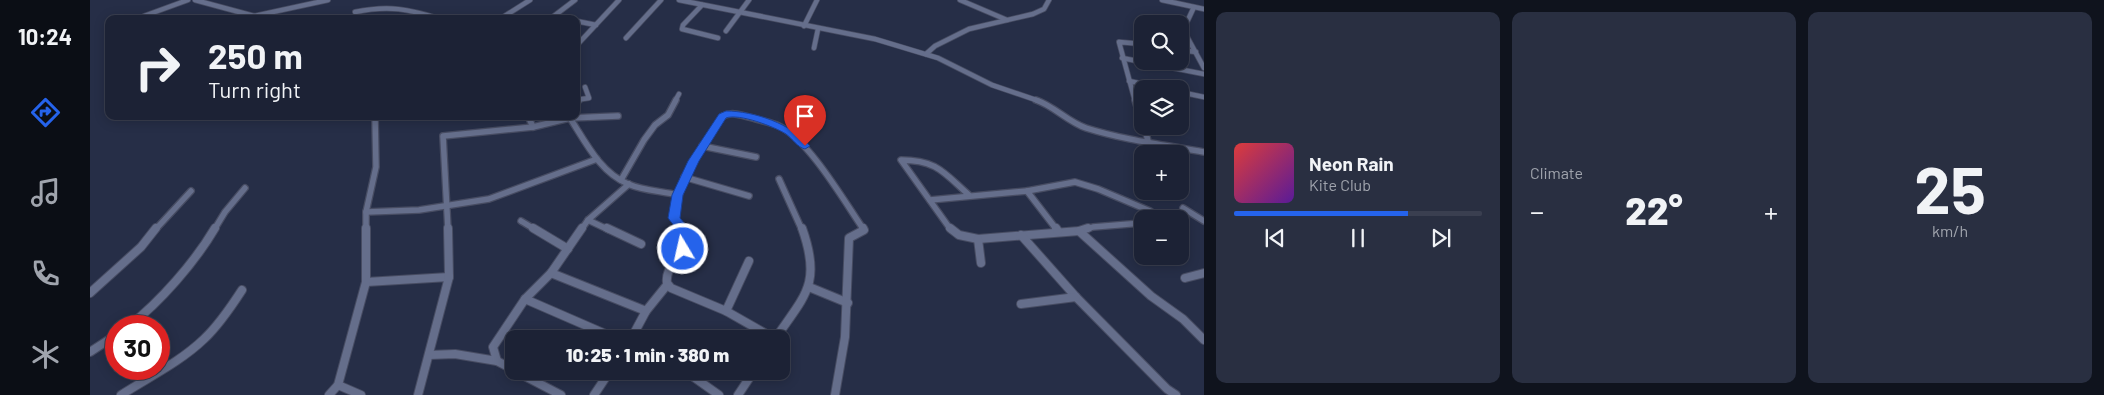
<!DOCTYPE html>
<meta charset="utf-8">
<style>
body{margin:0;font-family:Barlow,sans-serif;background:#292f41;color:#f1f3f6;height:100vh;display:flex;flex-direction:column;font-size:19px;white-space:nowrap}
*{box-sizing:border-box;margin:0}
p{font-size:16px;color:#a0a4ad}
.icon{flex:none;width:28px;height:28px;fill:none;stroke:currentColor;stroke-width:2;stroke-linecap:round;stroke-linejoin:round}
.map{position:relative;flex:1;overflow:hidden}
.details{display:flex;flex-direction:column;gap:12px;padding:12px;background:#0f131d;width:900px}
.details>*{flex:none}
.top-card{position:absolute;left:15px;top:15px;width:475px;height:105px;border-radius:10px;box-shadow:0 2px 12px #0003,0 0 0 1px #3a3f50;background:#1c2235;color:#f1f3f6;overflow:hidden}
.fabs{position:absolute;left:1044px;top:15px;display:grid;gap:10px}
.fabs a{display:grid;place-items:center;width:55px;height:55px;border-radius:10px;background:#1c2235;box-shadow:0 2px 12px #0003,0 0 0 1px #3a3f50;font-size:25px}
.speed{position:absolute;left:15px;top:315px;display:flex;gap:10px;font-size:25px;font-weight:700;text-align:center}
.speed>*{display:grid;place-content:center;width:65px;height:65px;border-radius:50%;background:#1c2235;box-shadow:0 2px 12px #0003,0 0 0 1px #3a3f50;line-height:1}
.speed .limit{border:8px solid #d22;background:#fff;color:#111}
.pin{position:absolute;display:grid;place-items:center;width:42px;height:42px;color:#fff;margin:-51px -21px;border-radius:50% 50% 50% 0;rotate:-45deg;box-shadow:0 0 5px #0007}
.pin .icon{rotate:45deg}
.me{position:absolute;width:55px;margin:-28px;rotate:351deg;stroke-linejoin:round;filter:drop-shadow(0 0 4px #0008)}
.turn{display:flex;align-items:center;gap:18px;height:105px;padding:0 20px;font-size:22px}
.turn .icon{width:65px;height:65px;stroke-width:2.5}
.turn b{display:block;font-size:35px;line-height:42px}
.big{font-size:38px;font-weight:800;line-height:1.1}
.details .tile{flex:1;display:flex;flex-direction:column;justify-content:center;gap:8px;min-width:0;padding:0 18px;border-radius:10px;background:#292f41}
.details .dial{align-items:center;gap:0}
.dial b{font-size:65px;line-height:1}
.song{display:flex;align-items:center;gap:15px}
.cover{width:60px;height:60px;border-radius:8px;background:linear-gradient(135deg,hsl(0 70% 55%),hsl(270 70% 35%))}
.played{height:5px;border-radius:2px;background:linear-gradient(90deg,#2563eb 70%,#3a3f50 70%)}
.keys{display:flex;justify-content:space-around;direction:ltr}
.heat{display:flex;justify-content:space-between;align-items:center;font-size:28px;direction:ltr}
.details .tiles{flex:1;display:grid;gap:12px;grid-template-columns:repeat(3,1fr)}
.trip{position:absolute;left:415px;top:330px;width:285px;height:50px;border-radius:10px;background:#1c2235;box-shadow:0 2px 12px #0003,0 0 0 1px #3a3f50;font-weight:800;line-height:50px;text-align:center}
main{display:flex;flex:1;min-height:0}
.tabs{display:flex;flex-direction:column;width:90px;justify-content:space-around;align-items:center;background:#0b0e15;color:#a0a4ad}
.tabs .icon{width:35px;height:35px}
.tabs .current{color:#2563eb}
.tabs b{font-size:22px;color:#f1f3f6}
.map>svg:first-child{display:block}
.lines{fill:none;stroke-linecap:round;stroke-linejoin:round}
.street-far2-casing{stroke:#474c62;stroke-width:6}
.street-far1-casing{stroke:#474c62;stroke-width:8}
.street-casing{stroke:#474c62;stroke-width:10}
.street-far2{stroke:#656e8b;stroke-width:4.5}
.street-far1{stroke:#656e8b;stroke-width:5.5}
.street{stroke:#656e8b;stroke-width:8}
.route{fill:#2563eb;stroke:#184099}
</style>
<main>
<nav class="tabs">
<b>10:24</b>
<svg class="icon current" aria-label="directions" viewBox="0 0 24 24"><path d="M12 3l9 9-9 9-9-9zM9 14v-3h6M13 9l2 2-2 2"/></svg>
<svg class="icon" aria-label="music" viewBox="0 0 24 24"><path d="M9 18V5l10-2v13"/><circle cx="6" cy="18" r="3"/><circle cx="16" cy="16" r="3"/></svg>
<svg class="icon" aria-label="phone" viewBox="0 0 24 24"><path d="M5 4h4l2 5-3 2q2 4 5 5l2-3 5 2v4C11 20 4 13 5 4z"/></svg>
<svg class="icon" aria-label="climate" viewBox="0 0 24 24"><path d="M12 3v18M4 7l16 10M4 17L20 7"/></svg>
</nav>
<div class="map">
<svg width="1114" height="395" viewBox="0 0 1114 395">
<rect width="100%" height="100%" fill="#262e47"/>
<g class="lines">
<defs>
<g id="street-far2">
<polyline points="105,0 164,16 238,0"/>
<polyline points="589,0 785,39 848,58 902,85 949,101"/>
<polyline points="870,0 917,20"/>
<polyline points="1072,0 1114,9"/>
<polyline points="612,5 593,25 592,29 628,38"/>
<polyline points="1104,7 1097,22 1095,33 1114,68"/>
<path d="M 265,12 C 299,5 318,9 351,19"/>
<polyline points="54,16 98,0"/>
<polyline points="463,17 474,19"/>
<polyline points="410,19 440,0"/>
<polyline points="460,19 485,0"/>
<polyline points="486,21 506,25"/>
<polyline points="714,26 727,0"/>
<polyline points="636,31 659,0"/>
<polyline points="536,38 571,0"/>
<polyline points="487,45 529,0"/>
<polyline points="724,48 728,29"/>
<polyline points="1090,50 1106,52"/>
<polyline points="836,54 845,46 879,29 943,14 954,9 959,0"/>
<polyline points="1032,58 1114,74"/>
<polyline points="1039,81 1076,89"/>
<polyline points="1090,92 1114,97"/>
<polyline points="486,100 499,98 495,87"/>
<polyline points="585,101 589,94"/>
<polyline points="1045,101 1029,42 1052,44"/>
</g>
<g id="street-far1">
<polyline points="486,100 489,100"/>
<path d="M 946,100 C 964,106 978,122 996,128 C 1034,140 1075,145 1114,152"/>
<polyline points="1045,100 1052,123"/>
<polyline points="438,116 443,127"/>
<path d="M 480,118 C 496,143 510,172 538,184 C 554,191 572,191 588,195"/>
<polyline points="1054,126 1058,141"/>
<polyline points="612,146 666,157"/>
<polyline points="594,177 659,196"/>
<polyline points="689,179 712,230"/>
<polyline points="531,180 554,140 565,125 578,115 586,100"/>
<polyline points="937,191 967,230"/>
<polyline points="840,200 937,191 985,182 1008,189 1060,211 1071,219"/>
<polyline points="1093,208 1114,221"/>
<polyline points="276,212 329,210 399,199 507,159"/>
<polyline points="498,220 519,230"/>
<polyline points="431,221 446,230"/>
<polyline points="65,230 101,191"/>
<polyline points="124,230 135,212 155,188"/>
<polyline points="276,230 276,212 286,167 285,116"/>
<polyline points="358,230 353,136 443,127 480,118 528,116"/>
<polyline points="491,230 498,220 539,184"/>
<path d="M 592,230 L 584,218 C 589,179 611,148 633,116 C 643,111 653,116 663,118 C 671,121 681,122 689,126 C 719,140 754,201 774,230"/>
<path d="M 861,230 L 811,160 C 847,160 854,173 879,195"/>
<polyline points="994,230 1003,227 1052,223"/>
</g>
<g id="street">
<polyline points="443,228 478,249"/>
<polyline points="517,228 551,244"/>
<path d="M 591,228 C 603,249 574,263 577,283 L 581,288 L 636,311 L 685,339 C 715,295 732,284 712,228"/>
<polyline points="860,228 869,235 888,239 989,231 998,228"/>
<polyline points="966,228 968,231"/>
<polyline points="989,231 1061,296 1093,319 1114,340"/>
<polyline points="931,235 986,297 1077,389 1086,395"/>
<polyline points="888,239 891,263"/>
<polyline points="461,273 556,311"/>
<polyline points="1095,278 1114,273"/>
<polyline points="276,282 359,277"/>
<polyline points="719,287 758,303"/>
<polyline points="0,293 51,247 66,228"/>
<polyline points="435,299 527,339"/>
<polyline points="931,304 986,297"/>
<polyline points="636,311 659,261"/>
<path d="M 39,326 C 70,302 105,262 125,228"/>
<polyline points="541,339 556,311 577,285"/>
<polyline points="0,352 26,335"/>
<polyline points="339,355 365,354 407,361"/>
<polyline points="424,370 407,361 403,347 435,299 461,273 492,228"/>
<polyline points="425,371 471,395"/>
<polyline points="595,371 629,395"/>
<polyline points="248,385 271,395"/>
<path d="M 31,395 C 59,377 90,362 114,339 C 129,325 141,307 152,290"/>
<polyline points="239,395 248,385 276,282 276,228"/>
<polyline points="328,395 359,277 358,228"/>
<polyline points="504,395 520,371"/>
<polyline points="648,395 664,371"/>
<polyline points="745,395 755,337 759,238 774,230 773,228"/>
</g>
</defs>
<use href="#street-far2" class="street-far2-casing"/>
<use href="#street-far1" class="street-far1-casing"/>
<use href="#street" class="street-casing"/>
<use href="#street-far2" class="street-far2"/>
<use href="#street-far1" class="street-far1"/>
<use href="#street" class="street"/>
</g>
<path class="route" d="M 636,111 C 664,111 702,124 720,146 L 715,149 C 707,147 703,139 696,134 C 685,127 649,113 636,118 L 609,161 L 593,195 L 590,218 C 599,228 604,238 597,252 L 588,252 L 587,249 L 588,231 L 578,218 L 582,195 L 598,161 L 629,114 Z"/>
</svg>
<div class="fabs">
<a><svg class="icon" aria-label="search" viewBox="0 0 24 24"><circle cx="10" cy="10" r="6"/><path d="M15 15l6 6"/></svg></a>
<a><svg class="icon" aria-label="layers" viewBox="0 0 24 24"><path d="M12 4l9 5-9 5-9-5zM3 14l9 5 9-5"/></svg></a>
<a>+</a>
<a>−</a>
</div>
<div class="speed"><div class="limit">30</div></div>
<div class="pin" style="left:715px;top:146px;background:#d93025"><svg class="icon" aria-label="arrive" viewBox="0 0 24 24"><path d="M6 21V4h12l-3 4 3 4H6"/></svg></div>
<svg class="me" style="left:593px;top:249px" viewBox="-20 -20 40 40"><circle r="17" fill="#2563eb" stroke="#fff" stroke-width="3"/><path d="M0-11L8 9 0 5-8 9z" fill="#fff"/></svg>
<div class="trip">10:25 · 1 min · 380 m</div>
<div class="top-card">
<div class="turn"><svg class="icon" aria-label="right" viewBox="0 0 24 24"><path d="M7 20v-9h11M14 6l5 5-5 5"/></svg><div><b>250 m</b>Turn right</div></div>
</div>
</div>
<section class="details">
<div class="tiles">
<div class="tile">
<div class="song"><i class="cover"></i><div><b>Neon Rain</b><p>Kite Club</p></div></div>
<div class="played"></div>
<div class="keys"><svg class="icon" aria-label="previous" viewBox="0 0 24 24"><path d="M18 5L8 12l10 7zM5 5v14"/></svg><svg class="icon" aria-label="pause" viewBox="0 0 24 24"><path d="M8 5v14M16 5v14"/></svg><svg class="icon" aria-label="next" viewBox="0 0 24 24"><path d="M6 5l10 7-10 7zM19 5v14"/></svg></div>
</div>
<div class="tile"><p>Climate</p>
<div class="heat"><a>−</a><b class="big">22°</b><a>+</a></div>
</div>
<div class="tile dial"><b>25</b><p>km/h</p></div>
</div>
</section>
</main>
